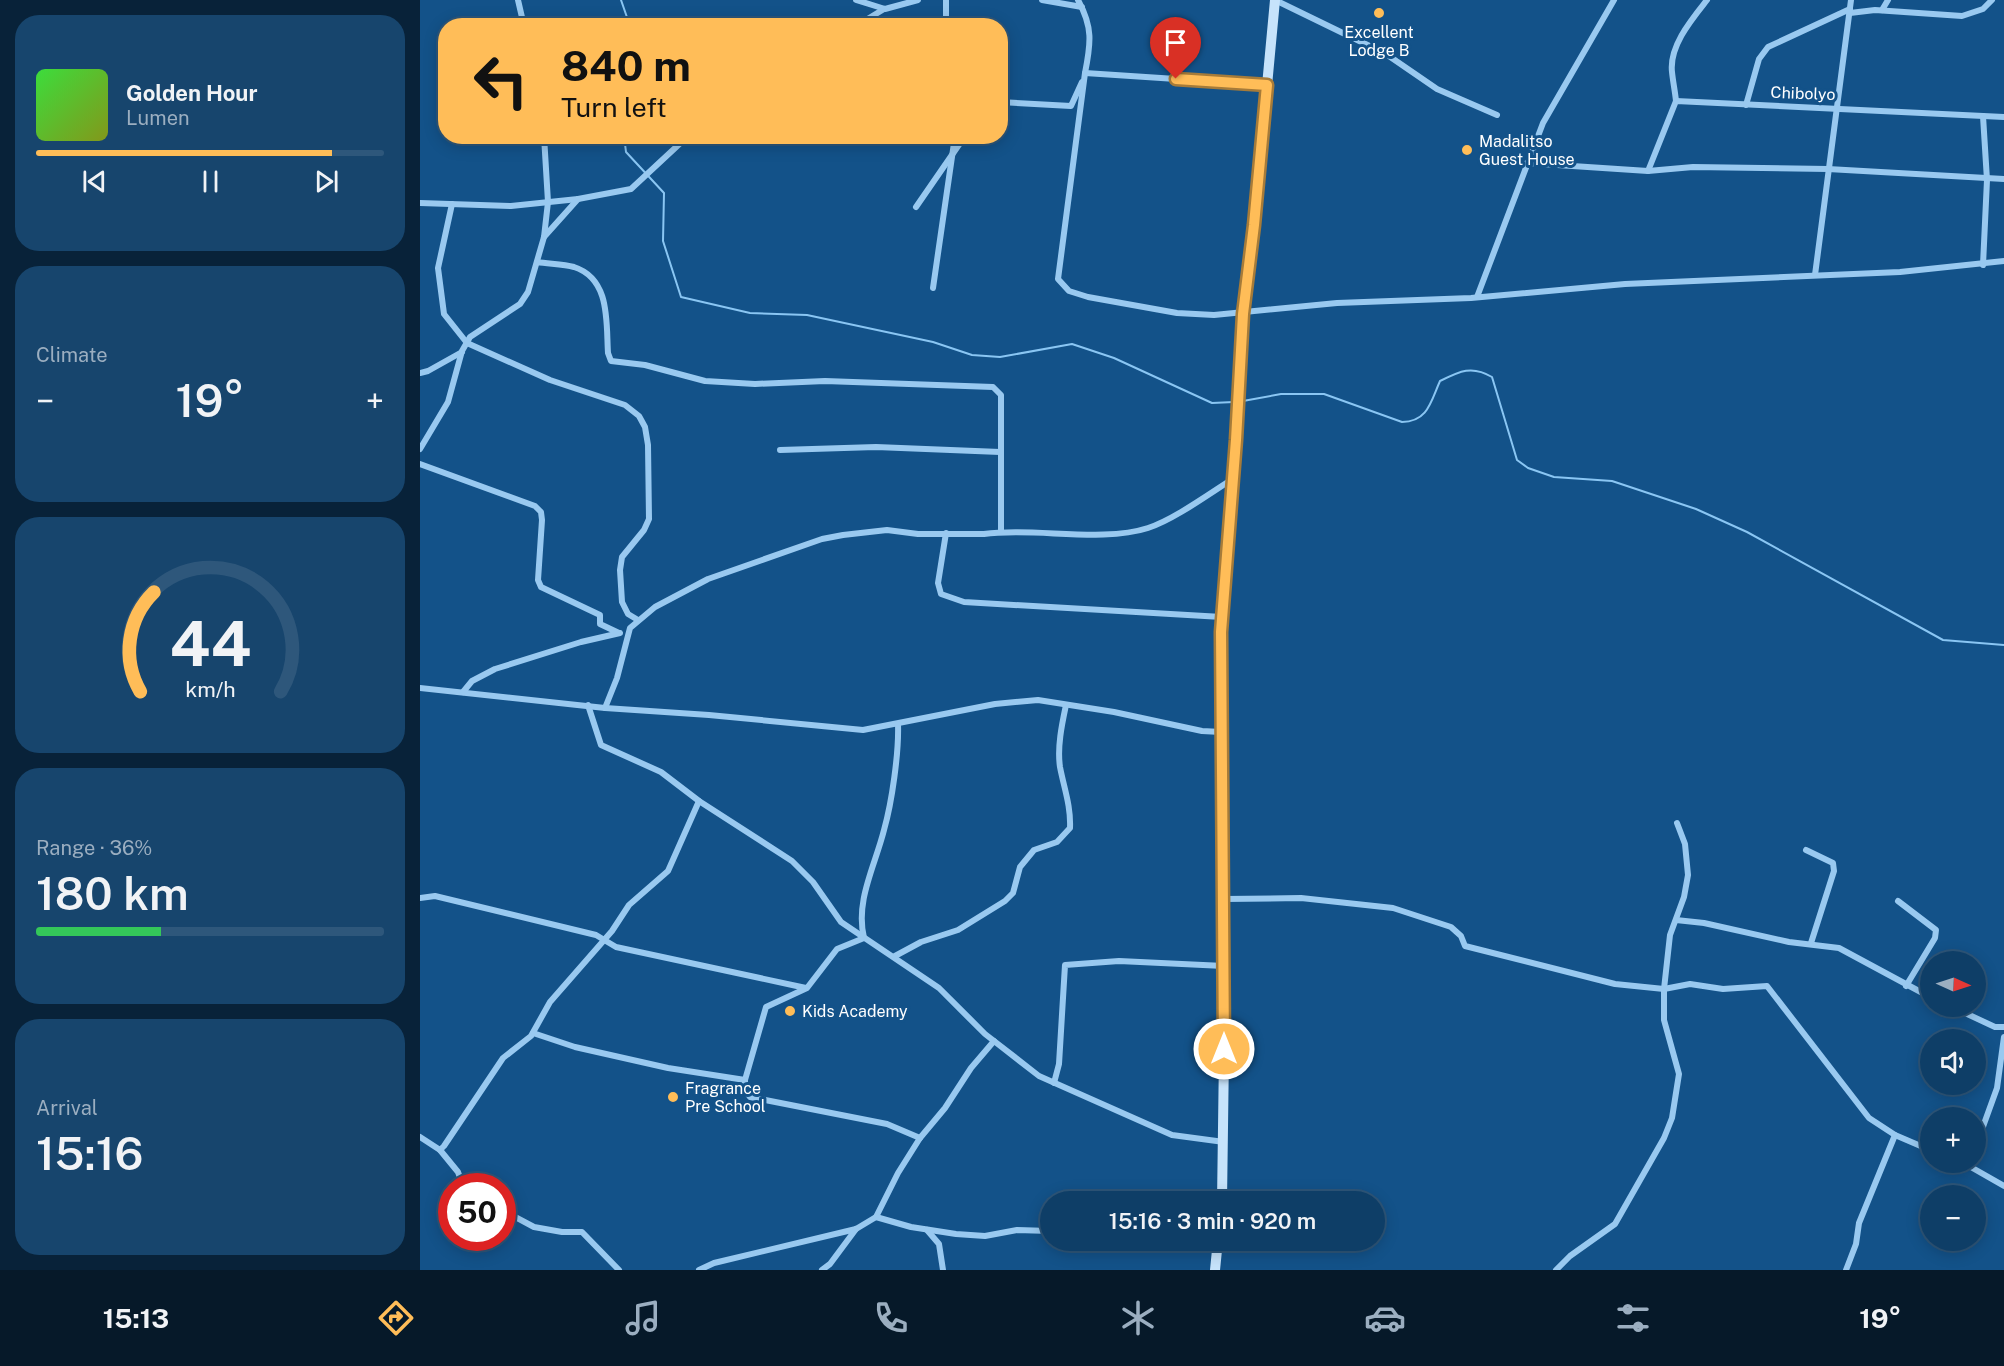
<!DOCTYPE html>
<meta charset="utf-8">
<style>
body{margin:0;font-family:"Public Sans",sans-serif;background:#17456d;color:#f1f3f6;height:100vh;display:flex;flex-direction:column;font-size:22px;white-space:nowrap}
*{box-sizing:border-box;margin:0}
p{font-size:20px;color:#9baec0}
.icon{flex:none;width:33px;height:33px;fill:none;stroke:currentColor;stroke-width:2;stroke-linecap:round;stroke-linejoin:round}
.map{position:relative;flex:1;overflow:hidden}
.panel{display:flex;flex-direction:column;gap:15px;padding:15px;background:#082239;width:420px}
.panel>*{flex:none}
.top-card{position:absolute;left:18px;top:18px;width:570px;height:126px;border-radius:24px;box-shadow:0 3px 15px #0003,0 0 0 2px #2e577b;background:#ffbd58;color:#111;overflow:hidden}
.needle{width:39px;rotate:93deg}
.tools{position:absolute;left:1500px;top:951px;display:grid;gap:12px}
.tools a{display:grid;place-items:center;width:66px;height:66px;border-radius:50%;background:#0e3e67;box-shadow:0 3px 15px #0003,0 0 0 2px #2e577b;font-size:30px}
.speed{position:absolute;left:18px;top:1173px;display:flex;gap:12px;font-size:30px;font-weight:700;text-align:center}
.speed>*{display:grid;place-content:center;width:78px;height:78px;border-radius:50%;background:#0e3e67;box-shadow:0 3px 15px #0003,0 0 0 2px #2e577b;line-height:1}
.speed .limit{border:9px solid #d22;background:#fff;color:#111}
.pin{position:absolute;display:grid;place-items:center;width:51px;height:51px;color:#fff;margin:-62px -26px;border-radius:50% 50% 50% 0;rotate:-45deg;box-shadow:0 0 6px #0007}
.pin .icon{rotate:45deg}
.me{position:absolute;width:66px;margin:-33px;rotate:0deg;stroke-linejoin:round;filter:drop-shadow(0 0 4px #0008)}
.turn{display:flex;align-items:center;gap:21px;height:126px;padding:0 24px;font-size:27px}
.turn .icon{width:78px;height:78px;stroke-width:2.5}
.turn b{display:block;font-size:42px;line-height:51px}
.big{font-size:45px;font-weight:600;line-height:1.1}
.panel .tile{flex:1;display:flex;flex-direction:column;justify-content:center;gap:9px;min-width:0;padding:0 21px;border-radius:24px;background:#17456d}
.panel .dial{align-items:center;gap:0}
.dial svg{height:156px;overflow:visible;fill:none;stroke:#2e577b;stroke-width:7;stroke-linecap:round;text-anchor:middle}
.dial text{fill:#f1f3f6;stroke:none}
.song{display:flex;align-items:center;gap:18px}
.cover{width:72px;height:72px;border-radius:9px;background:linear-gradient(135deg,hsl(120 70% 55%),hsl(70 70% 35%))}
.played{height:6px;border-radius:3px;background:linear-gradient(90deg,#ffbd58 85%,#2e577b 85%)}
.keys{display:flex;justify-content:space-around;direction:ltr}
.heat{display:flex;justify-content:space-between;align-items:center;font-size:33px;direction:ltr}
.charge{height:9px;border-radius:4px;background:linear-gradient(90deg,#34c759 36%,#2e577b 0)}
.trip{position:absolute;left:620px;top:1191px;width:345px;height:60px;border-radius:30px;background:#0e3e67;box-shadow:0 3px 15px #0003,0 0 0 2px #2e577b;font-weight:600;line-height:60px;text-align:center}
.dock{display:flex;height:96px;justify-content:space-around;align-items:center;background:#061929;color:#9baec0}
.dock .icon{width:42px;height:42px}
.dock .on{color:#ffbd58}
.dock b{font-size:27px;color:#f1f3f6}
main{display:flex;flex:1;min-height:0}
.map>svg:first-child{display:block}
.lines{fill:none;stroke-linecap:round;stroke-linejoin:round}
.stream{stroke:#8ac6f3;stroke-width:2}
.street{stroke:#99c9f0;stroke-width:6}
.secondary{stroke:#c6e3fb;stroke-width:10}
.route-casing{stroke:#a67b39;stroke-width:15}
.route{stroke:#ffbd58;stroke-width:10}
.poi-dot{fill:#ffbd58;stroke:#135289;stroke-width:2}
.labels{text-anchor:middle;stroke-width:6;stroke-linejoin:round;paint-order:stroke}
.poi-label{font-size:16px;fill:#fff;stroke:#135289;text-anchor:start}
.street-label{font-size:16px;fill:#fff;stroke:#135289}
</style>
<main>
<section class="panel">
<div class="tile">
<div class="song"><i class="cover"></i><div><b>Golden Hour</b><p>Lumen</p></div></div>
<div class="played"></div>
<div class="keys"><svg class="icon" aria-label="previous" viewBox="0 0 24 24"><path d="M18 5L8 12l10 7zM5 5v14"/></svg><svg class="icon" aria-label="pause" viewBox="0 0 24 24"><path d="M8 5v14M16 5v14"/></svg><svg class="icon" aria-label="next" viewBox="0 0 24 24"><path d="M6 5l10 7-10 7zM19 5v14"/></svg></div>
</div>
<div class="tile"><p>Climate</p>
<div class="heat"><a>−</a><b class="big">19°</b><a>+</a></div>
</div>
<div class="tile dial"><svg viewBox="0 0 100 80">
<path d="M14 69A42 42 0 1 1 86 69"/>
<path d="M14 69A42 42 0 0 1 21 18" stroke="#ffbd58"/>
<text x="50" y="56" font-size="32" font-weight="700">44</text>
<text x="50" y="72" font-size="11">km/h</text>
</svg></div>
<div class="tile"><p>Range · 36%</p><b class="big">180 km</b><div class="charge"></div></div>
<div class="tile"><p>Arrival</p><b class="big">15:16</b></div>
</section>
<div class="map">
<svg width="1584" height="1270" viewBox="0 0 1584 1270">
<rect width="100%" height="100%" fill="#135289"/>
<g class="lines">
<g class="stream">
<polyline points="201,0 210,26"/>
<polyline points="204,136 206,152 244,193 243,241 261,297 330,313 387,315 513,342 552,355 580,357 652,344 694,358 792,403 814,402"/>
<path d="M 823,401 L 861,394 L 904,394 L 982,422 C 1008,422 1011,401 1020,381 C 1040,371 1052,365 1072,377 L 1097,460 L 1108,468 L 1134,477 L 1192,481 L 1276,509 L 1327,532 L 1523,640 L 1584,645"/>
</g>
<g class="street">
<polyline points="98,0 104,26"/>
<polyline points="436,0 465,9 498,0"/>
<polyline points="526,0 526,26"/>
<polyline points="622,0 662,7"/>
<path d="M 658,0 C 673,27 671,43 665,73 L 847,85"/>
<polyline points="855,0 966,54 1017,89 1077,115"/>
<polyline points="1462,10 1468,0"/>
<polyline points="1430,13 1455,10 1542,16 1563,9 1572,0"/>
<polyline points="436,26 464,9"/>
<polyline points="665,73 638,279 649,291 668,297 757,313 794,315 917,303 1051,298 1205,284 1480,272 1584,261"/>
<path d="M 1256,101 C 1255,91 1253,82 1252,72 C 1249,46 1272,19 1287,0"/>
<polyline points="580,102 651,106 662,82"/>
<polyline points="1326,105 1339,59 1348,47 1430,9"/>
<polyline points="1563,116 1567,180 1563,265"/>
<polyline points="1107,163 1228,171 1273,167 1408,169 1584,179"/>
<polyline points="1228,171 1256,101 1584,117"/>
<polyline points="0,203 91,206 158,199"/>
<polyline points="32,204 18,268 24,314 47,343 130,380 205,405 219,416 225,427 228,445 229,519 224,530 202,557 200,570 202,602 208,614 218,620"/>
<polyline points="496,207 545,136"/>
<polyline points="124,237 158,199 211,189 268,136"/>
<path d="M 117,262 C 129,264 143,264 154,267 C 191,279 186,323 188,353 L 191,361 L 225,365 L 285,381 L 335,384 L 405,381 L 573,387 L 581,395 L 581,531"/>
<polyline points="1395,275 1431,0"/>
<polyline points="513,288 535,136"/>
<polyline points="1057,297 1123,123 1194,0"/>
<polyline points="0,373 8,371 42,352"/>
<polyline points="0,449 28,402 42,351 50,337 100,304 108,292 124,237 128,202 124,136"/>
<polyline points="360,450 456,447 580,452"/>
<polyline points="0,464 115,506 121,512 122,520 118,580 121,587 180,615 180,624 199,633"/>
<polyline points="526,533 518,583 521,594 544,602 802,617"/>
<polyline points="0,688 185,708 289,715 443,730 575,704 618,700 694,712 782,731 801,732"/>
<polyline points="43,692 52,681 75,669 161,642 200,633"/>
<polyline points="168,705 181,745 241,772 279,801 372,861 393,882 421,922 519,988 565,1034 619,1076 752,1135 804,1142"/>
<path d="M 185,708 L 197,678 L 210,628 L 235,607 L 288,579 L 402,539 L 423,535 L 467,530 L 498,534 L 564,534 C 613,527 682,543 728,528 C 753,520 789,494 811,480"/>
<polyline points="1386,850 1413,863 1414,871 1391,943"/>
<polyline points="0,898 15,896 176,935 196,947 386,988"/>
<polyline points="804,899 881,898 973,908 1031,927 1041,936 1045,946 1195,984 1244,989 1270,984 1303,989 1347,986 1449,1118 1475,1135 1510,1150"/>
<polyline points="1478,901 1516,930 1515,938 1486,986"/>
<polyline points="1256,920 1284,923 1369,942 1419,948 1510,997"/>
<path d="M 475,956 L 501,942 L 538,930 L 585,901 L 593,893 L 600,867 L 614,850 L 637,842 L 650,828 C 651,806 644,788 640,767 C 637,747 642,724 646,705"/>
<polyline points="1530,1006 1575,1027 1584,1027"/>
<path d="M 113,1033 L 155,1047 L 248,1068 L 325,1080 L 346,1007 L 387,988 L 417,949 L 444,938 C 435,901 455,866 464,830 C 472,802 479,752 478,724"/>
<polyline points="325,1080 325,1090 330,1097 467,1124 500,1138"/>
<polyline points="634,1083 639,1064 645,965 699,961 804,966"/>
<polyline points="0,1137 20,1150 24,1146 83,1058 111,1036 130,1002 192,931 209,905 248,871 279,801"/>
<polyline points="1556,1146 1577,1088 1584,1037"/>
<polyline points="20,1150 38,1172 43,1186"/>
<polyline points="1542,1162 1584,1186"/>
<polyline points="82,1210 114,1227 142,1232 162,1232 199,1270"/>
<polyline points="456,1217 491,1227 536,1234 565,1236 597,1230 630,1231"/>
<polyline points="507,1230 519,1244 523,1270"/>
<polyline points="279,1270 294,1263 436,1229 456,1217 478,1173 500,1138 525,1108 551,1068 574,1041"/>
<polyline points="402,1270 410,1264 436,1229"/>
<polyline points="1136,1270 1150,1256 1195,1224 1244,1138 1252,1118 1259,1074 1244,1020 1244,989 1250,935 1264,897 1268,875 1265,844 1257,823"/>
<polyline points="1426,1270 1436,1244 1439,1223 1475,1135"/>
</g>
<g class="secondary">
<polyline points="802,1202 805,979 801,632 816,440 823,314 834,225 855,0"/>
<polyline points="795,1270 798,1240"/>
</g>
</g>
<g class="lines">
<defs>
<polyline id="route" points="756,79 847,85 834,225 823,314 816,440 801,632 804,1049"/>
</defs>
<use href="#route" class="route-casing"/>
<use href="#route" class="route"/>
</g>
<g class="poi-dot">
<circle cx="959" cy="13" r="6"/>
<circle cx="1047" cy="150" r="6"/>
<circle cx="370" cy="1011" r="6"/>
<circle cx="253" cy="1097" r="6"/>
</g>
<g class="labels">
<g class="poi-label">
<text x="959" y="38" text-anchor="middle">Excellent<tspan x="959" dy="18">Lodge B</tspan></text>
<text x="1059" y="147">Madalitso<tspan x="1059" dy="18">Guest House</tspan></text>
<text x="382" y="1017">Kids Academy</text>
<text x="265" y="1094">Fragrance<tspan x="265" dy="18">Pre School</tspan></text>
</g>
<g class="street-label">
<text transform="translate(1383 93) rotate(2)" y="6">Chibolyo</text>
</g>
</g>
</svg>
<div class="tools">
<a><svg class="needle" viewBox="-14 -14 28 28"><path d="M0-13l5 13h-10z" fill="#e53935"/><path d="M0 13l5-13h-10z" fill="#9baec0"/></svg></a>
<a><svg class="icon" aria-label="sound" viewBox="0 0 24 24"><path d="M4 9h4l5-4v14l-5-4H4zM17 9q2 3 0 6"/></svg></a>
<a>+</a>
<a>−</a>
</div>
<div class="speed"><div class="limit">50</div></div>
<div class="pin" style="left:756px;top:79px;background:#d93025"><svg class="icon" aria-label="arrive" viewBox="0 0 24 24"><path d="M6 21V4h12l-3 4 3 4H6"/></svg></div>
<svg class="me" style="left:804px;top:1049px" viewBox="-20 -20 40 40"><circle r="17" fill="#ffbd58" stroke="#fff" stroke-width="3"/><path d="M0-11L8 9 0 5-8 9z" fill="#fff"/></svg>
<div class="trip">15:16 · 3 min · 920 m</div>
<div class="top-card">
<div class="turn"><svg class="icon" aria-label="left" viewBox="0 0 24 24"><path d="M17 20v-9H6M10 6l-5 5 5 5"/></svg><div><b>840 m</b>Turn left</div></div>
</div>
</div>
</main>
<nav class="dock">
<b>15:13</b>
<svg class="icon on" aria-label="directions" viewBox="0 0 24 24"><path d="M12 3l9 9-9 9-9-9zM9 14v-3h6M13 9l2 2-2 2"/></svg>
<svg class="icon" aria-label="music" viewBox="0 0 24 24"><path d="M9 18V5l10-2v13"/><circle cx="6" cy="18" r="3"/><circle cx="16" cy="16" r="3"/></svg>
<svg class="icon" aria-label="phone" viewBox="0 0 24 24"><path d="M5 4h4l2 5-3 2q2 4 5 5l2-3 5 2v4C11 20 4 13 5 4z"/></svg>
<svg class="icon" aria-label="climate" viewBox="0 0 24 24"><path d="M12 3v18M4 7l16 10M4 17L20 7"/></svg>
<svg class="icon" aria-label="car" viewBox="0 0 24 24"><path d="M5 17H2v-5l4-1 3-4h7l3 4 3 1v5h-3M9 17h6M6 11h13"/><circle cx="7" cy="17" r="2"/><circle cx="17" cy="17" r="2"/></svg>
<svg class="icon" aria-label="filters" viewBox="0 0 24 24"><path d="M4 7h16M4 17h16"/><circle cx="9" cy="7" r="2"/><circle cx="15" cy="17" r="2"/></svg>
<b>19°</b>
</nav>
